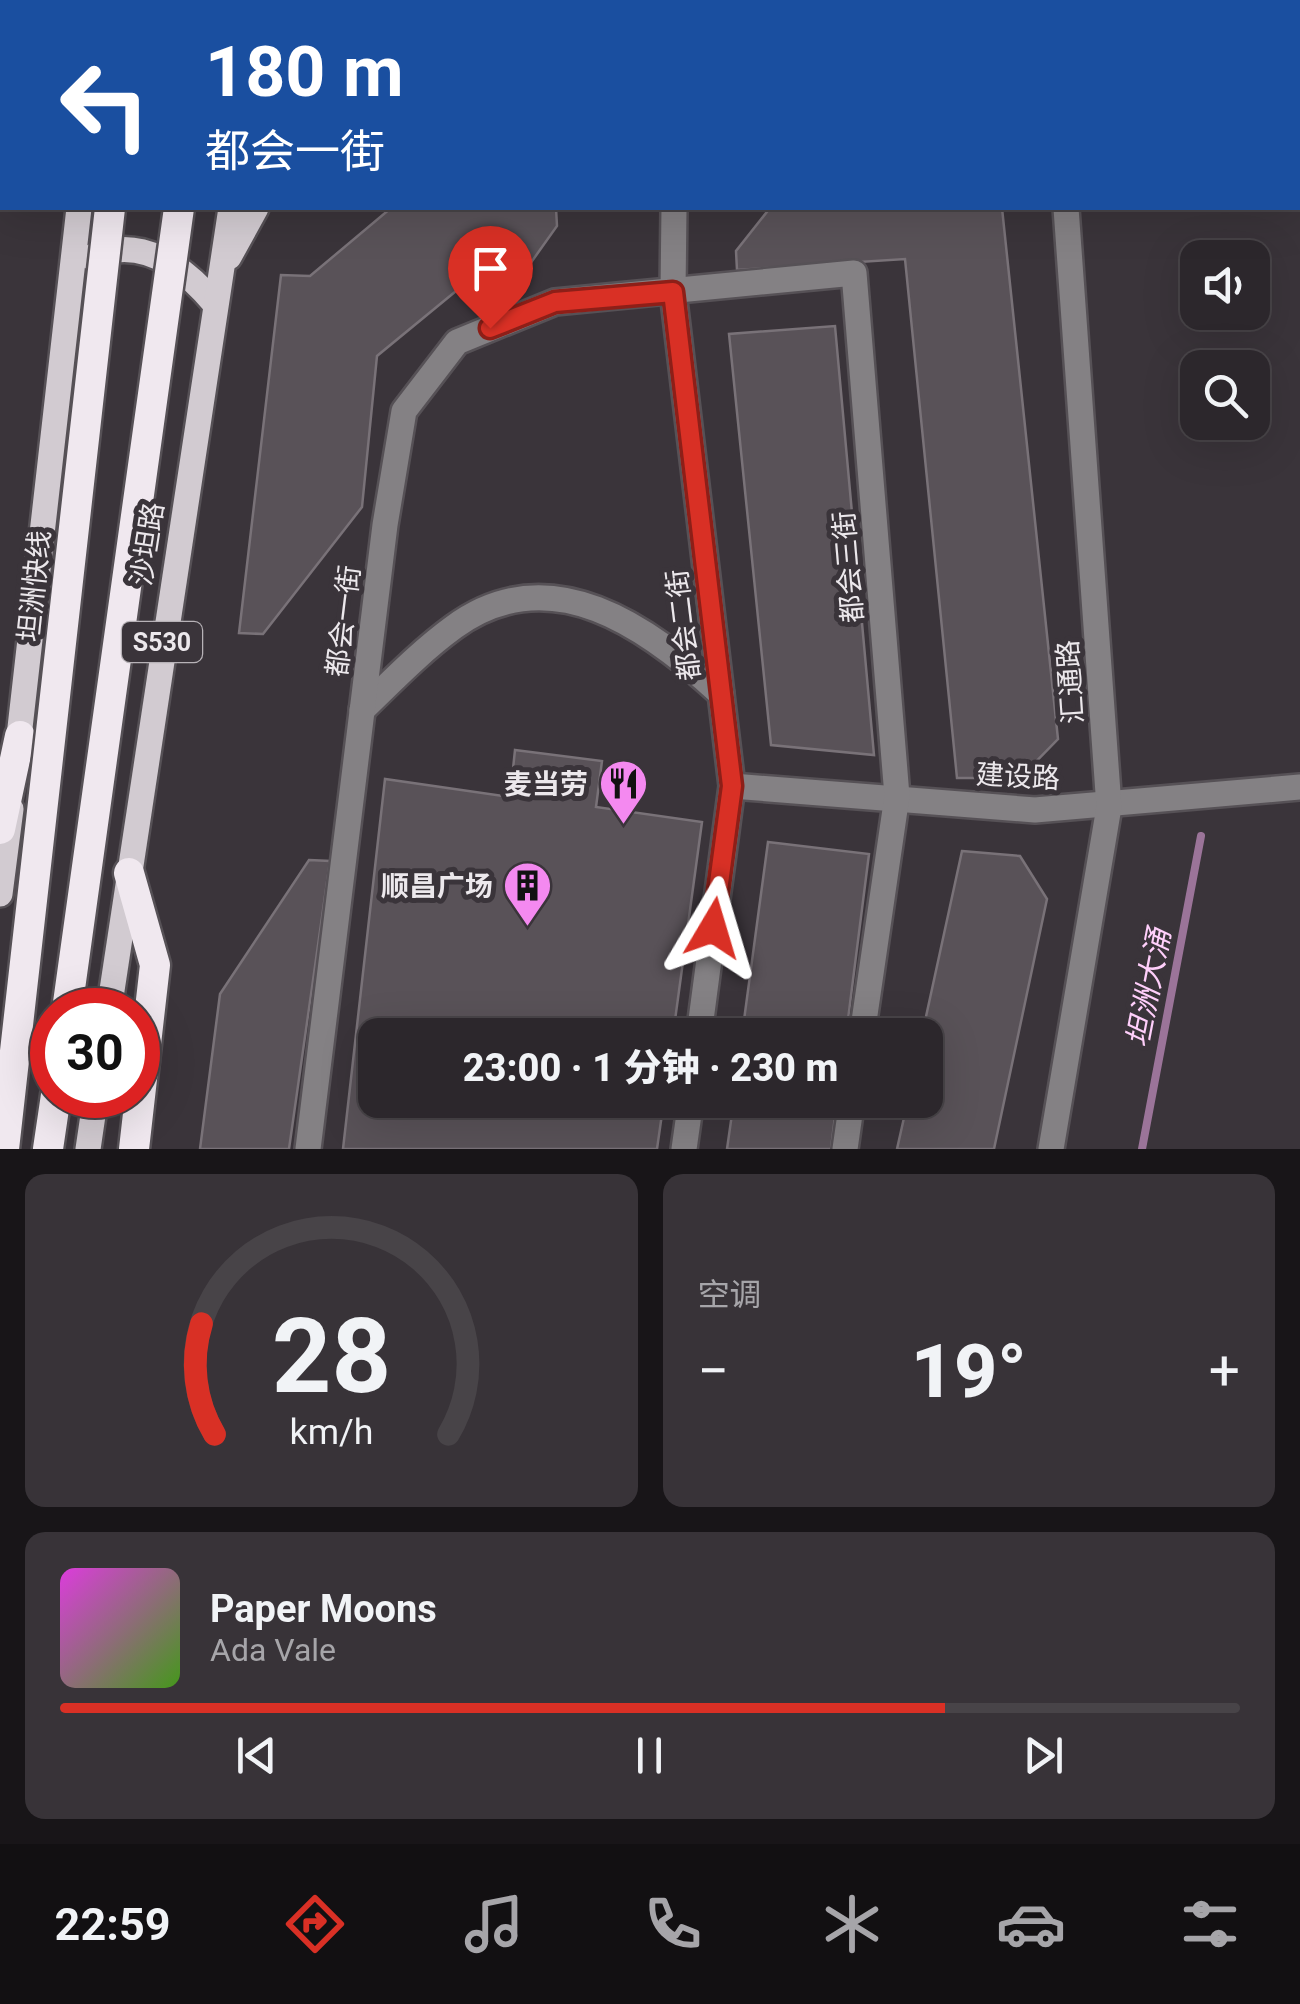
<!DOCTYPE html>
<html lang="zh">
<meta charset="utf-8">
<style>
body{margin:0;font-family:Roboto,"Noto Sans SC",sans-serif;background:#383338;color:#f1f3f6;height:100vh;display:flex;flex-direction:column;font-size:38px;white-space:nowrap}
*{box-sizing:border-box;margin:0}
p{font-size:32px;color:#a6a5a9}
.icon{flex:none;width:55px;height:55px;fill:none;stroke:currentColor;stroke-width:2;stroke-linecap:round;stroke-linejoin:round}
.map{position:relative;height:1149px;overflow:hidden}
.details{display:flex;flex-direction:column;gap:25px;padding:25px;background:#181518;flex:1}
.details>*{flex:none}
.top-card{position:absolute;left:0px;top:0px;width:1300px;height:210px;box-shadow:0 10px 40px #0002,0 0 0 2px #484448;background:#1a4fa0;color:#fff;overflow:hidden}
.tools{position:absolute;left:1180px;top:240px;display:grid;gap:20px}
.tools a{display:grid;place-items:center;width:90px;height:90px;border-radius:20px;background:#2c272c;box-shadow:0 10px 40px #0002,0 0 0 2px #484448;font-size:50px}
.speed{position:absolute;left:30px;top:988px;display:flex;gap:20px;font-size:50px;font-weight:700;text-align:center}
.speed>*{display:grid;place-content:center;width:130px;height:130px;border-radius:50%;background:#2c272c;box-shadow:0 10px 40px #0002,0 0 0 2px #484448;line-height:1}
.speed .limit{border:15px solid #d22;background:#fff;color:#111}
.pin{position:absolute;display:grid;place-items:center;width:85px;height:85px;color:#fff;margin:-102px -42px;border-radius:50% 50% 50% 0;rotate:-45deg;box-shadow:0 0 10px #0007}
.pin .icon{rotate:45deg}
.me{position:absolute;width:110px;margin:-55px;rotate:7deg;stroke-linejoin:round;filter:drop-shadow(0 0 8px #0008)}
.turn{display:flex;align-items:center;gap:35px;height:210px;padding:0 40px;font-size:45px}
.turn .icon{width:130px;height:130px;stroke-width:2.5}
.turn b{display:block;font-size:70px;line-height:85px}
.big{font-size:75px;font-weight:800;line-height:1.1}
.details .card{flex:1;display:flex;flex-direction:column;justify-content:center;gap:15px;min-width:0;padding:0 35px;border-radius:20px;background:#383338}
.details .dial{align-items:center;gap:0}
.dial svg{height:260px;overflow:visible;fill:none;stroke:#484448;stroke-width:7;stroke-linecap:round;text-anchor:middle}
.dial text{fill:#f1f3f6;stroke:none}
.song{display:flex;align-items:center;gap:30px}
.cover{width:120px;height:120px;border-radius:15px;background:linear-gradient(135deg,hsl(300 70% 55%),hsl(100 70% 35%))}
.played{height:10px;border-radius:5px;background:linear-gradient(90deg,#d93025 75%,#484448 75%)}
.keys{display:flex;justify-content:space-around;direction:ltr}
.heat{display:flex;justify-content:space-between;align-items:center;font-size:55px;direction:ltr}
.details .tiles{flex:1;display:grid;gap:25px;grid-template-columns:1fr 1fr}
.card:last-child{grid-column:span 2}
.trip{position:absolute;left:358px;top:1018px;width:585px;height:100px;border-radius:20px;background:#2c272c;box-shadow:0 10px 40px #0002,0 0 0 2px #484448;font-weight:800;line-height:100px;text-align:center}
.menu{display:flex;height:160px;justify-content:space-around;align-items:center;background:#121012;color:#a6a5a9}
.menu .icon{width:70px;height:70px}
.menu .selected{color:#d93025}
.menu b{font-size:45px;color:#f1f3f6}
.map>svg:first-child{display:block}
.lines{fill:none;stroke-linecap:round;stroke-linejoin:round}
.stream{stroke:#9b7499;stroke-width:8}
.building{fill:#595258;stroke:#797278;stroke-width:2.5}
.minor-casing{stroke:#565156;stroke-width:30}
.major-casing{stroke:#565156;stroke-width:30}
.highway-casing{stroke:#565156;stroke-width:35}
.minor{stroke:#848184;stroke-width:25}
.major{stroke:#d2cbd1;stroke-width:25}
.highway{stroke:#f0e8ef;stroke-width:30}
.highway-bridge-casing{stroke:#565156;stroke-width:35;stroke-linecap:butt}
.highway-bridge{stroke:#f0e8ef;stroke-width:30}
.route-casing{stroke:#8d1f18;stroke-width:25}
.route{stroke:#d93025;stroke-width:18}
.labels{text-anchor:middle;stroke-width:10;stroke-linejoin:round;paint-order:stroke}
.shield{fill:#3a343a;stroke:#b7b2b7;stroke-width:2.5}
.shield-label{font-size:25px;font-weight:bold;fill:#ece8ec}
.street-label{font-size:28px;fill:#ece8ec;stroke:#3a343a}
.poi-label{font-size:28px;font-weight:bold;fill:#ece8ec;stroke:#3a343a;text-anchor:end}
.water-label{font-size:30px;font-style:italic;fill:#ffcffb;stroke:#3a343a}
</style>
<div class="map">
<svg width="1300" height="1149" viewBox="0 0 1300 1149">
<rect width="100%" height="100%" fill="#3a343a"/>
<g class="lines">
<polyline class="stream" points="1142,1149 1201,836"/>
</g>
<g class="building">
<polygon points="391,208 556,208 557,226 520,278 467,282 377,356 362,507 263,634 239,633 281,275 310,276"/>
<polygon points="770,208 1002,208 1058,739 1020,778 957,778 905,259 737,270 736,251"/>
<polygon points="835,326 874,755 771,745 729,334"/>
<polygon points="515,750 602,761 596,807 702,822 673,1035 375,1035 375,1100 664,1100 657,1149 343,1149 385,779 510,797"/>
<polygon points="768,842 869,854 846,1035 742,1035"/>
<polygon points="962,851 1020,856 1047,899 994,1149 897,1149 908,1100 925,1100 922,1035"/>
<polygon points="309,860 330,861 289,1149 200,1149 220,994"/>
<polygon points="734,1100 837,1100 831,1149 727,1149"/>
</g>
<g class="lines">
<defs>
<g id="minor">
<polyline points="504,0 504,2"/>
<polyline points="674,208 673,292 732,786 699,1035"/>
<path d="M 362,710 C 392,681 421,651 454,627 C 551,556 649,628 721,694"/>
<polyline points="732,786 1035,810 1300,787"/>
<polyline points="308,1149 385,525 404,411 457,342 555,302 854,273 897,796 862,1035"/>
<polyline points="684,1149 691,1100"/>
<polyline points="845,1149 852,1100"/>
<polyline points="1051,1149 1109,807 1066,208"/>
</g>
<g id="major">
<polyline points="107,2 108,0"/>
<polyline points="259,2 260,0"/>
<polyline points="1031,2 1050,0"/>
<polyline points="0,26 2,27"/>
<polyline points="0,72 2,74"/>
<path d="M 91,257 C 141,234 185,268 215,304"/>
<polyline points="229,257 256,208"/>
<polyline points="17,754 79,208"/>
<polyline points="0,894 11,809"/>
<polyline points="109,1010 231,208"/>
<polyline points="88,1149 96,1095"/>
</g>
<g id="highway">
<polyline points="141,2 142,0"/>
<polyline points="206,2 206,0"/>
<polyline points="0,829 20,736"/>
<polyline points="129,873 155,965 134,1149"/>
<polyline points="48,1149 56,1095"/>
</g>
</defs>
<use href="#minor" class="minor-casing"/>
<use href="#major" class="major-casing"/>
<use href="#highway" class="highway-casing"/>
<use href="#minor" class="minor"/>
<use href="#major" class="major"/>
<use href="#highway" class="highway"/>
<defs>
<g id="highway-bridge">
<polyline points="67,1010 179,208"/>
<polyline points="4,1149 110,208"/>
</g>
</defs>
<use href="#highway-bridge" class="highway-bridge-casing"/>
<use href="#highway-bridge" class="highway-bridge"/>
</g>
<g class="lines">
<defs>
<polyline id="route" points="490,328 555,302 673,292 732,786 713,928"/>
</defs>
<use href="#route" class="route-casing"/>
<use href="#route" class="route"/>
</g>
<defs>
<symbol id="restaurant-pin" viewBox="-11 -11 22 30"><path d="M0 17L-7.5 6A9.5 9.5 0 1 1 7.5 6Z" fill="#f489f0" stroke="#3a343a"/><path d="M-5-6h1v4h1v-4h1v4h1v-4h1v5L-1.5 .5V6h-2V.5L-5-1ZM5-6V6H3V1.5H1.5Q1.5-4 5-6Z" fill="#111"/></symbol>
<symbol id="building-pin" viewBox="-11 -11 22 30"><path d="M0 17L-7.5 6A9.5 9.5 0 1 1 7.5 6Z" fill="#f489f0" stroke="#3a343a"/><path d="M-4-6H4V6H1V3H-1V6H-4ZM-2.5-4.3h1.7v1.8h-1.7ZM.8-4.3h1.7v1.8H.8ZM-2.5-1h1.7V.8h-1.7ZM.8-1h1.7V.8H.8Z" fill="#111"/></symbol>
</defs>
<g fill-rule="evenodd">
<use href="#restaurant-pin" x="596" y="756" width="55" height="75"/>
<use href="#building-pin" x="500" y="858" width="55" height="75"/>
</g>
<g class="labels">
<rect class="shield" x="122" y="622" width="80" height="40" rx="8"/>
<g class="shield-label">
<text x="162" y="651">S530</text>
</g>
<g class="street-label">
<text transform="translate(147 544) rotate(-81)" y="10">沙坦路</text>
<text transform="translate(848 567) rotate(-95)" y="10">都会三街</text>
<text transform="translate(34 586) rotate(-84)" y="10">坦洲快线</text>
<text transform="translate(343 621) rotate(-83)" y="10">都会一街</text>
<text transform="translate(683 625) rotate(-97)" y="10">都会二街</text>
<text transform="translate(1070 682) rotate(-94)" y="10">汇通路</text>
<text transform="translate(1018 776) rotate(3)" y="10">建设路</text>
</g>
<g class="poi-label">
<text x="588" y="794">麦当劳</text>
<text x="493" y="896">顺昌广场</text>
</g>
<g class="water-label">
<text transform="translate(1149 988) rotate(-79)" y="10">坦洲大涌</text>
</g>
</g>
</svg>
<div class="tools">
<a><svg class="icon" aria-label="sound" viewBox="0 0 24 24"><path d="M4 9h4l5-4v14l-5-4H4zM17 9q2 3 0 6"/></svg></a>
<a><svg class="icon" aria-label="search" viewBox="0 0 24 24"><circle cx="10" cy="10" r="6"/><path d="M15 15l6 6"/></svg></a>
</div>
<div class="speed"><div class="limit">30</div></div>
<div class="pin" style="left:490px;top:328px;background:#d93025"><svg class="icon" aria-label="arrive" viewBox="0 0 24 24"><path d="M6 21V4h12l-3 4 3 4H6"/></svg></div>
<svg class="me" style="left:713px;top:928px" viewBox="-20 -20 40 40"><path d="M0-17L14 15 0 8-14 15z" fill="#d93025" stroke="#fff" stroke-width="4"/></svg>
<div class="trip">23:00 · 1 分钟 · 230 m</div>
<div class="top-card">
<div class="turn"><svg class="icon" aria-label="left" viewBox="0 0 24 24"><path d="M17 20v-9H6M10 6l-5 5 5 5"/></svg><div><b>180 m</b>都会一街</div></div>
</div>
</div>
<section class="details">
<div class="tiles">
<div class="card dial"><svg viewBox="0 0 100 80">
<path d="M14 69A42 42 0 1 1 86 69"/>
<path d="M14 69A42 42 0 0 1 10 35" stroke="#d93025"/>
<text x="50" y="56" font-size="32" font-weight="700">28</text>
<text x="50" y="72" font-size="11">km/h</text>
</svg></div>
<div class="card"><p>空调</p>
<div class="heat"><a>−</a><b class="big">19°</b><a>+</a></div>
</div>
<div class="card">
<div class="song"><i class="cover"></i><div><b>Paper Moons</b><p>Ada Vale</p></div></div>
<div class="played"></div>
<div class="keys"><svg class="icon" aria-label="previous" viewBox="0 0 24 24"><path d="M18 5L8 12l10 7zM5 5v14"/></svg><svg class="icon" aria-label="pause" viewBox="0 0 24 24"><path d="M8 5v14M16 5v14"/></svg><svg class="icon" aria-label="next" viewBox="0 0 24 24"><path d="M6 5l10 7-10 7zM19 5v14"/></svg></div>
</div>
</div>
</section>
<nav class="menu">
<b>22:59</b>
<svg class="icon selected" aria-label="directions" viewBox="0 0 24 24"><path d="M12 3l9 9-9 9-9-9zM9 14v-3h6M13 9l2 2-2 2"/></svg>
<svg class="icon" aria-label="music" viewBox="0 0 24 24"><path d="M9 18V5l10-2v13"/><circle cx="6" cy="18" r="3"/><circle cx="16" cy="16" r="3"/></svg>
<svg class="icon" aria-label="phone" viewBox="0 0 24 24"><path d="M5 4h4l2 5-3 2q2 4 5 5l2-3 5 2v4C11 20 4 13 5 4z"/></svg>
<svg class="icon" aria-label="climate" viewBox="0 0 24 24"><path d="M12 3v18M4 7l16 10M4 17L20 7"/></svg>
<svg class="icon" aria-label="car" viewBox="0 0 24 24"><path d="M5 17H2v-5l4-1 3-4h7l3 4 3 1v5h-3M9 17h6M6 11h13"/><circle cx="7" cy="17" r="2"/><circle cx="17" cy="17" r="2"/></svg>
<svg class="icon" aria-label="filters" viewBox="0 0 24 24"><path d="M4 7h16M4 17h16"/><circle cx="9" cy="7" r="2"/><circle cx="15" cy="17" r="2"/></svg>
</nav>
